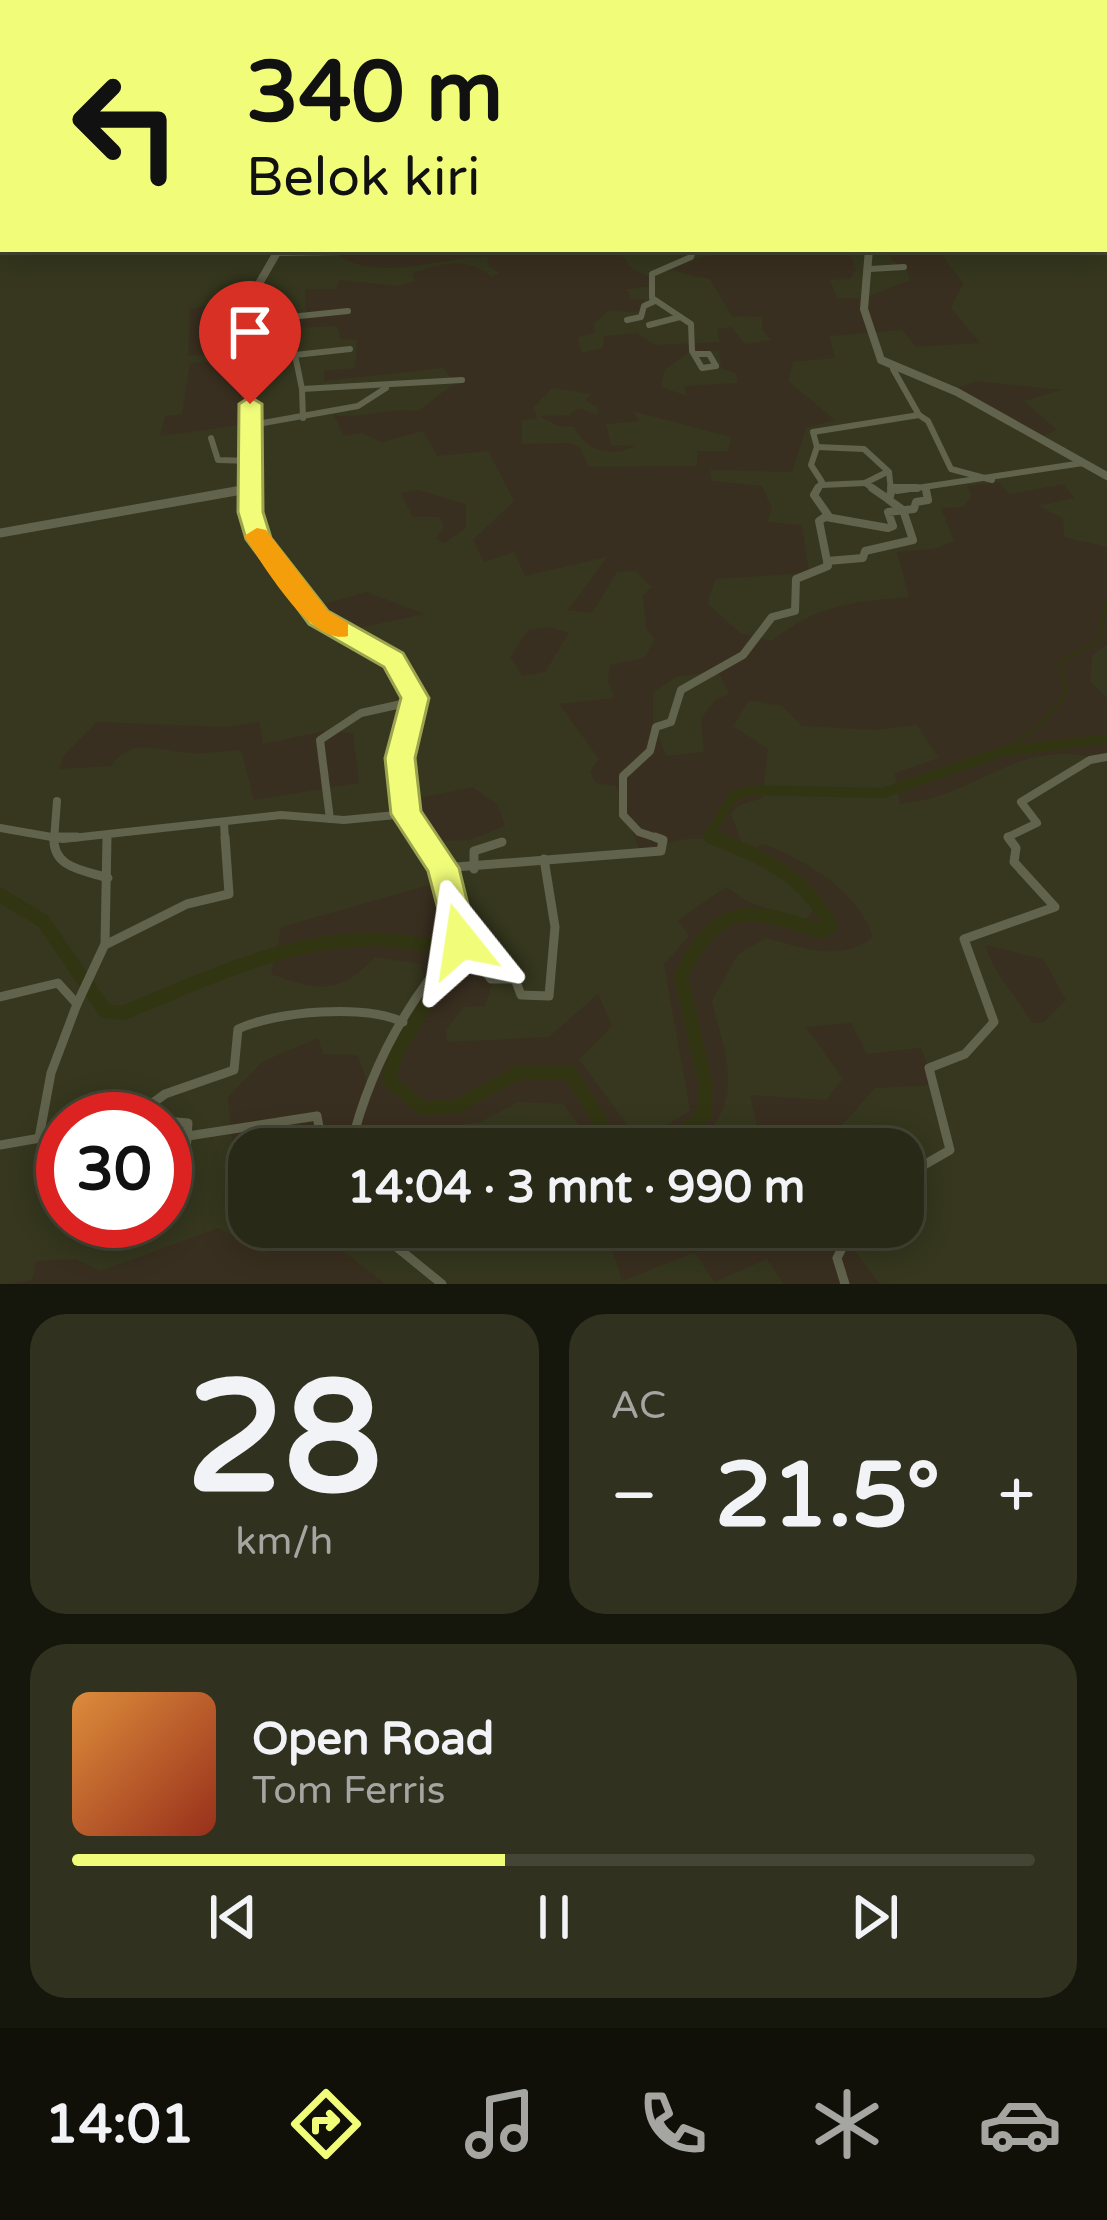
<!DOCTYPE html>
<html lang="id">
<meta charset="utf-8">
<style>
body{margin:0;font-family:"Varela Round",sans-serif;background:#30311f;color:#f1f3f6;height:100vh;display:flex;flex-direction:column;font-size:45px;white-space:nowrap}
*{box-sizing:border-box;margin:0}
p{font-size:39px;color:#a5a6a1}
.icon{flex:none;width:66px;height:66px;fill:none;stroke:currentColor;stroke-width:2;stroke-linecap:round;stroke-linejoin:round}
.map{position:relative;height:1284px;overflow:hidden}
.drawer{display:flex;flex-direction:column;gap:30px;padding:30px;background:#16170c;flex:1}
.drawer>*{flex:none}
.banner{position:absolute;left:0px;top:0px;width:1107px;height:252px;box-shadow:0 6px 30px #0003,0 0 0 3px #444535;background:#f1fd79;color:#111;overflow:hidden}
.speed{position:absolute;left:36px;top:1092px;display:flex;gap:24px;font-size:60px;font-weight:700;text-align:center}
.speed>*{display:grid;place-content:center;width:156px;height:156px;border-radius:50%;background:#282916;box-shadow:0 6px 30px #0003,0 0 0 3px #444535;line-height:1}
.speed .limit{border:18px solid #d22;background:#fff;color:#111}
.pin{position:absolute;display:grid;place-items:center;width:102px;height:102px;color:#fff;margin:-123px -51px;border-radius:50% 50% 50% 0;rotate:-45deg;box-shadow:0 0 12px #0007}
.pin .icon{rotate:45deg}
.me{position:absolute;width:132px;margin:-66px;rotate:345deg;stroke-linejoin:round;filter:drop-shadow(0 0 9px #0008)}
.turn{display:flex;align-items:center;gap:42px;height:252px;padding:0 48px;font-size:54px}
.turn .icon{width:156px;height:156px;stroke-width:2.5}
.turn b{display:block;font-size:84px;line-height:102px}
.big{font-size:90px;font-weight:700;line-height:1.1}
.drawer .tile{flex:1;display:flex;flex-direction:column;justify-content:center;gap:18px;min-width:0;padding:0 42px;border-radius:36px;background:#30311f}
.drawer .dial{align-items:center;gap:0}
.dial b{font-size:156px;line-height:1}
.song{display:flex;align-items:center;gap:36px}
.cover{width:144px;height:144px;border-radius:18px;background:linear-gradient(135deg,hsl(30 70% 55%),hsl(10 70% 35%))}
.played{height:12px;border-radius:6px;background:linear-gradient(90deg,#f1fd79 45%,#444535 45%)}
.keys{display:flex;justify-content:space-around;direction:ltr}
.heat{display:flex;justify-content:space-between;align-items:center;font-size:66px;direction:ltr}
.drawer .tiles{flex:1;display:grid;gap:30px;grid-template-columns:1fr 1fr}
.tile:last-child{grid-column:span 2}
.trip{position:absolute;left:228px;top:1128px;width:696px;height:120px;border-radius:36px;background:#282916;box-shadow:0 6px 30px #0003,0 0 0 3px #444535;font-weight:700;line-height:120px;text-align:center}
.tabs{display:flex;height:192px;justify-content:space-around;align-items:center;background:#101009;color:#a5a6a1}
.tabs .icon{width:84px;height:84px}
.tabs .selected{color:#f1fd79}
.tabs b{font-size:54px;color:#f1f3f6}
.map>svg:first-child{display:block}
.green{fill:#392f20;fill-rule:evenodd}
.lines{fill:none;stroke-linecap:round;stroke-linejoin:round}
.stream{stroke:#323512;stroke-width:3}
.river-far1{stroke:#323512;stroke-width:10}
.river{stroke:#323512;stroke-width:14}
.minor-far3{stroke:#61634c;stroke-width:4.5}
.minor-far2{stroke:#61634c;stroke-width:6}
.minor-far1{stroke:#61634c;stroke-width:8}
.minor{stroke:#61634c;stroke-width:9}
.tertiary-far2{stroke:#61634c;stroke-width:6}
.tertiary-far1{stroke:#61634c;stroke-width:8}
.tertiary{stroke:#61634c;stroke-width:9}
.route{fill:#f1fd79;stroke:#9da44f;stroke-width:3}
.slow{fill:#f59e0b}
</style>
<div class="map">
<svg width="1107" height="1284" viewBox="0 0 1107 1284">
<rect width="100%" height="100%" fill="#36371e"/>
<g class="green">
<path d="M 345,249 L 646,249 L 620,254 L 633,269 L 651,278 L 649,286 L 627,289 L 631,300 L 644,299 L 647,312 L 608,311 L 594,324 L 595,333 L 577,337 L 582,353 L 603,348 L 604,336 L 637,333 L 655,345 L 720,342 L 717,329 L 731,327 L 745,344 L 771,340 L 762,329 L 762,317 L 732,316 L 710,279 L 670,270 C 728,242 784,249 849,249 L 856,270 L 850,279 L 830,280 L 837,298 L 864,298 L 910,280 L 907,269 L 892,260 L 889,249 L 937,249 L 963,283 L 951,308 L 980,343 L 916,347 L 902,330 L 829,336 L 835,358 L 793,362 L 788,381 L 835,420 L 806,428 L 792,472 L 710,470 L 712,481 L 762,486 L 772,509 L 767,522 L 802,525 L 809,573 L 716,579 L 707,603 L 740,633 L 772,641 C 816,605 854,601 909,597 L 897,552 L 933,549 L 954,541 L 941,508 L 963,507 L 972,496 L 967,486 L 999,482 L 1009,494 L 1064,484 L 1074,498 L 1039,506 L 1063,518 L 1064,537 L 1107,547 L 1107,645 L 1092,655 L 1090,681 L 1107,698 L 1107,762 C 1019,732 984,796 900,804 L 895,773 L 939,758 L 917,725 L 875,730 L 802,726 L 782,706 L 749,700 L 733,726 L 768,749 L 762,798 L 740,805 L 731,814 L 745,852 L 765,844 C 809,863 857,890 873,937 C 840,963 804,948 766,938 L 738,954 L 712,1001 C 727,1064 747,1100 692,1149 L 596,1149 L 563,1104 L 518,1102 L 481,1122 L 428,1130 L 398,1125 L 386,1140 L 389,1149 L 340,1149 L 339,1139 L 249,1149 L 249,1192 L 237,1193 L 228,1097 L 262,1062 L 318,1038 L 323,1054 L 358,1055 L 367,1082 L 387,1040 L 427,986 L 420,964 L 375,957 C 338,996 319,991 271,974 L 281,927 L 447,880 L 464,943 L 494,978 L 485,1006 L 464,1007 L 446,1030 L 447,1042 L 549,1037 L 598,994 L 612,1026 L 579,1059 L 639,1141 L 690,1111 L 664,964 L 689,936 L 678,920 L 726,887 L 748,902 L 805,921 L 815,908 C 787,877 747,847 704,839 C 685,836 658,846 639,849 L 616,786 L 596,783 L 590,771 L 599,759 L 559,704 L 615,698 L 608,681 L 610,665 L 644,658 L 655,640 L 646,629 L 643,595 L 651,587 L 636,571 L 617,572 L 592,613 L 568,610 L 607,557 L 525,576 L 514,552 L 484,562 L 473,540 L 514,501 L 488,451 L 437,456 L 423,431 L 381,442 L 362,433 L 343,436 L 334,415 C 364,419 389,407 418,411 L 455,383 L 443,368 L 324,381 L 324,371 L 355,368 L 357,340 L 341,339 L 337,326 L 252,330 L 251,321 L 306,315 L 305,289 L 336,289 L 340,280 L 399,286 L 415,281 L 412,273 C 441,264 467,255 492,277 L 499,273 L 489,267 L 487,256 C 442,258 379,282 340,256 ZM 719,350 L 721,368 L 736,373 L 738,383 L 684,386 L 687,396 L 661,387 L 665,369 L 689,352 ZM 552,388 L 591,394 L 585,400 L 597,407 L 598,415 L 578,408 L 570,415 L 540,416 L 558,426 L 574,427 C 585,451 612,458 635,446 L 611,445 L 606,424 L 639,421 L 633,411 L 731,437 L 728,451 L 697,451 L 697,466 L 589,467 L 580,448 L 569,443 L 522,444 L 522,420 L 537,419 L 534,407 ZM 718,671 L 729,694 L 715,700 L 701,719 L 704,752 L 666,756 L 653,721 L 653,692 L 676,677 Z"/>
<polygon points="243,298 247,330 230,335 229,352 188,356 190,309"/>
<polygon points="241,360 241,425 160,436 165,416 182,414 190,363"/>
<polygon points="976,381 1062,390 1024,401 1057,430 1037,438 953,390"/>
<polygon points="418,490 466,504 466,528 445,543 436,539 444,527 439,517 413,517 401,493"/>
<polygon points="366,592 425,614 344,631 312,608"/>
<polygon points="548,627 569,633 545,672 522,676 510,657 528,630"/>
<path d="M 97,722 L 227,727 L 259,722 L 263,744 L 323,731 L 353,733 L 359,783 L 254,800 L 241,750 C 224,751 207,754 191,753 C 159,752 133,735 111,766 L 59,769 L 64,755 Z"/>
<polygon points="472,787 498,805 505,826 470,840 427,842 408,816 410,800"/>
<path d="M 985,945 L 1043,959 L 1066,1000 L 1044,1022 L 1032,1023 C 1016,995 994,975 985,945 Z"/>
<polygon points="851,1023 867,1054 921,1048 935,1085 875,1088 842,1125 852,1149 824,1149 817,1133 786,1135 791,1149 762,1149 750,1095 826,1100 843,1079 806,1027"/>
<polygon points="281,1227 311,1227 386,1284 11,1284 32,1280 36,1261 76,1259 100,1271 219,1228 264,1254"/>
<polygon points="836,1227 880,1284 784,1284 767,1259 714,1282 695,1252 622,1281 606,1228"/>
</g>
<g class="lines">
<polyline class="stream" points="1004,751 1039,726 1066,694 1059,663 1098,641 1107,600"/>
<polyline class="river-far1" points="719,840 709,836 734,795 753,790 883,793 1004,751 1107,739"/>
<g class="river">
<path d="M 0,895 L 43,921 L 105,1011 L 123,1013 C 226,971 330,917 443,949 L 448,967 L 395,1056 L 389,1081 L 423,1108 L 456,1107 L 519,1072 L 570,1072 L 612,1141 L 624,1149"/>
<path d="M 663,1149 L 704,1115 L 706,1086 L 681,977 C 716,901 750,906 822,932 L 831,926 C 804,875 762,856 711,837"/>
</g>
<polyline class="minor-far3" points="950,0 954,3"/>
<g class="minor-far2">
<polyline points="694,249 691,257 652,274 652,298 691,324 692,351 702,368 716,366"/>
<polyline points="276,253 343,252"/>
<polyline points="870,269 904,267"/>
<polyline points="627,320 641,317 644,306 655,301"/>
<polyline points="251,321 348,311"/>
<polyline points="649,325 680,317"/>
<polyline points="696,354 709,354 716,366"/>
<polyline points="295,355 350,349"/>
<polyline points="251,359 295,355 302,389 462,380"/>
<polyline points="250,376 271,376"/>
<polyline points="302,389 303,418"/>
<polyline points="919,415 928,421 951,469 992,480"/>
<polyline points="252,425 358,406 386,388"/>
<polyline points="211,438 218,460 253,461"/>
<polyline points="817,447 864,449 889,472 891,491"/>
<polyline points="865,483 877,491"/>
<polyline points="822,485 865,483 887,472"/>
<polyline points="816,491 822,482 811,465 817,447 813,432 919,415 893,369"/>
<polyline points="897,491 1083,463"/>
</g>
<g class="minor-far1">
<path d="M 253,488 C 252,499 249,514 251,525 C 255,541 308,611 322,620 C 348,638 389,646 405,675 C 432,722 375,768 424,840"/>
<polyline points="872,488 888,499"/>
<polyline points="891,488 917,488"/>
<polyline points="826,517 888,528 893,526 888,512 914,509 916,502 928,500 926,490"/>
<polyline points="827,561 863,558 865,551 913,540 903,510 889,500 891,492"/>
<polyline points="330,819 320,740 361,713 415,701"/>
<polyline points="224,823 225,840"/>
<polyline points="0,828 63,839 281,815 344,820 406,814"/>
<polyline points="54,840 57,801"/>
<polyline points="663,840 639,832 623,815 623,776 650,751 656,727 671,722 681,690 743,655 772,617 795,611 796,579 828,566 819,521 828,515 814,495 818,488"/>
<polyline points="1010,840 1008,837 1037,823 1021,802 1090,760 1107,757"/>
</g>
<g class="minor">
<path d="M 54,837 C 52,868 83,870 108,878"/>
<polyline points="54,837 77,837"/>
<polyline points="422,837 443,868 661,851 663,840 655,837"/>
<path d="M 443,868 C 450,910 463,946 491,979 L 515,979 L 521,995 L 549,996 L 555,927 L 544,859"/>
<polyline points="474,869 474,851 502,842"/>
<polyline points="107,944 187,904 229,894 225,837"/>
<polyline points="0,997 58,983 77,1004 51,1073 39,1138"/>
<polyline points="77,1004 105,944 107,837"/>
<path d="M 131,1119 L 165,1094 L 234,1070 L 238,1029 C 277,1011 364,1004 403,1022"/>
<polyline points="165,1121 188,1123 185,1166"/>
<polyline points="188,1136 317,1116 320,1132 352,1134"/>
<polyline points="0,1145 63,1134"/>
<path d="M 350,1149 C 369,1070 406,1001 461,941"/>
<polyline points="903,1177 950,1150 929,1068 965,1054 994,1022 964,939 1055,907 1014,862 1016,848 1008,837"/>
<polyline points="372,1227 442,1284"/>
<polyline points="845,1284 837,1258 853,1227"/>
</g>
<g class="tertiary-far2">
<polyline points="218,0 231,3"/>
<polyline points="752,3 769,0"/>
</g>
<g class="tertiary-far1">
<polyline points="869,249 864,309 881,360 957,392 1107,476"/>
<polyline points="236,491 253,488 249,301 279,249"/>
</g>
<polyline class="tertiary" points="0,533 253,488"/>
</g>
<polygon class="route" points="250,397 262,404 263,512 271,538 328,611 403,653 429,698 415,758 421,811 459,868 477,941 472,951 449,951 428,871 391,814 385,758 401,698 384,667 309,624 246,539 238,512 239,404"/>
<path class="slow" d="M 257,528 L 266,530 L 328,611 L 348,623 L 348,636 C 310,646 263,564 244,536 Z"/>
</svg>
<div class="speed"><div class="limit">30</div></div>
<div class="pin" style="left:250px;top:404px;background:#d93025"><svg class="icon" aria-label="arrive" viewBox="0 0 24 24"><path d="M6 21V4h12l-3 4 3 4H6"/></svg></div>
<svg class="me" style="left:461px;top:941px" viewBox="-20 -20 40 40"><path d="M0-17L14 15 0 8-14 15z" fill="#f1fd79" stroke="#fff" stroke-width="4"/></svg>
<div class="trip">14:04 · 3 mnt · 990 m</div>
<div class="banner">
<div class="turn"><svg class="icon" aria-label="left" viewBox="0 0 24 24"><path d="M17 20v-9H6M10 6l-5 5 5 5"/></svg><div><b>340 m</b>Belok kiri</div></div>
</div>
</div>
<section class="drawer">
<div class="tiles">
<div class="tile dial"><b>28</b><p>km/h</p></div>
<div class="tile"><p>AC</p>
<div class="heat"><a>−</a><b class="big">21.5°</b><a>+</a></div>
</div>
<div class="tile">
<div class="song"><i class="cover"></i><div><b>Open Road</b><p>Tom Ferris</p></div></div>
<div class="played"></div>
<div class="keys"><svg class="icon" aria-label="previous" viewBox="0 0 24 24"><path d="M18 5L8 12l10 7zM5 5v14"/></svg><svg class="icon" aria-label="pause" viewBox="0 0 24 24"><path d="M8 5v14M16 5v14"/></svg><svg class="icon" aria-label="next" viewBox="0 0 24 24"><path d="M6 5l10 7-10 7zM19 5v14"/></svg></div>
</div>
</div>
</section>
<nav class="tabs">
<b>14:01</b>
<svg class="icon selected" aria-label="directions" viewBox="0 0 24 24"><path d="M12 3l9 9-9 9-9-9zM9 14v-3h6M13 9l2 2-2 2"/></svg>
<svg class="icon" aria-label="music" viewBox="0 0 24 24"><path d="M9 18V5l10-2v13"/><circle cx="6" cy="18" r="3"/><circle cx="16" cy="16" r="3"/></svg>
<svg class="icon" aria-label="phone" viewBox="0 0 24 24"><path d="M5 4h4l2 5-3 2q2 4 5 5l2-3 5 2v4C11 20 4 13 5 4z"/></svg>
<svg class="icon" aria-label="climate" viewBox="0 0 24 24"><path d="M12 3v18M4 7l16 10M4 17L20 7"/></svg>
<svg class="icon" aria-label="car" viewBox="0 0 24 24"><path d="M5 17H2v-5l4-1 3-4h7l3 4 3 1v5h-3M9 17h6M6 11h13"/><circle cx="7" cy="17" r="2"/><circle cx="17" cy="17" r="2"/></svg>
</nav>
